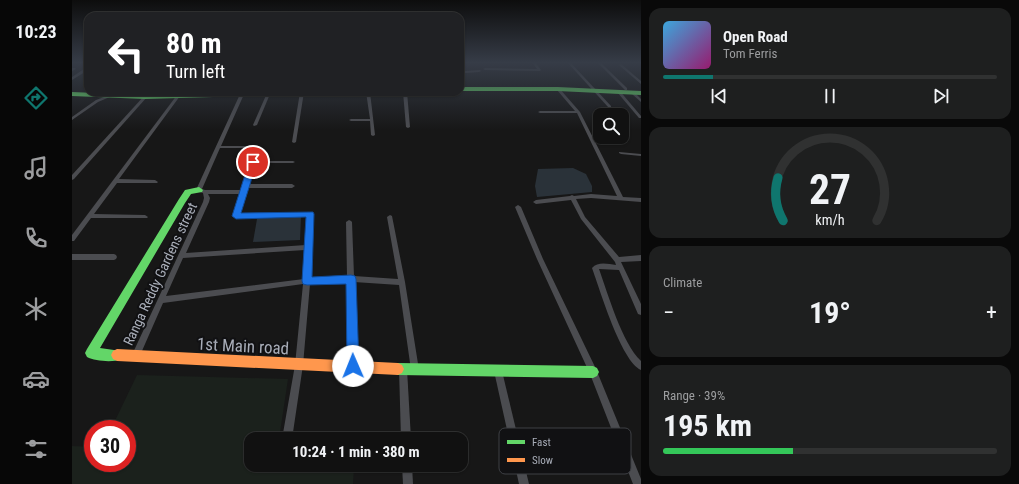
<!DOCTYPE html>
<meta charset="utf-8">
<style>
body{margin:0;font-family:"Roboto Condensed",sans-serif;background:#1e1f1f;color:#f1f3f6;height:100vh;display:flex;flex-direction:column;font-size:15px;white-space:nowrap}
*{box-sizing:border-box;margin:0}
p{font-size:13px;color:#9c9d9f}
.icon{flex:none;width:22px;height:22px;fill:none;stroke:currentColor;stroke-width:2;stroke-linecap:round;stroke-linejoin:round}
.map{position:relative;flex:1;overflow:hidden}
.sheet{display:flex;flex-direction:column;gap:8px;padding:8px;background:#090909;width:378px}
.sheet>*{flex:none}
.banner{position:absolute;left:12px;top:12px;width:380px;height:84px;border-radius:12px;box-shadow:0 1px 3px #0004,0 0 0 1px #303131;background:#202124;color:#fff;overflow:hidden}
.fabs{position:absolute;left:521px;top:108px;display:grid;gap:8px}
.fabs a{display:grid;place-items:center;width:36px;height:36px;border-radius:8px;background:#111;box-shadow:0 1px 3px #0004,0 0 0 1px #303131;font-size:20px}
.speed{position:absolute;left:12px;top:420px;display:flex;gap:8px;font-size:20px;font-weight:700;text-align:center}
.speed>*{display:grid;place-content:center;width:52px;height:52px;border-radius:50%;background:#111;box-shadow:0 1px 3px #0004,0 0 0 1px #303131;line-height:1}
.speed .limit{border:6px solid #d22;background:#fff;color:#111}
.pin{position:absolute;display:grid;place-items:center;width:34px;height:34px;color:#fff;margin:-17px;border:2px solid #fff;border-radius:50%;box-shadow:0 1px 4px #0007}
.me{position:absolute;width:44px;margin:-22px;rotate:359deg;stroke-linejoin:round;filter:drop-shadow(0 0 3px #0008)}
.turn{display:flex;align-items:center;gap:14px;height:84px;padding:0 16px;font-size:18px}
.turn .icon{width:52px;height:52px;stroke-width:2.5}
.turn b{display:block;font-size:28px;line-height:34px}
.big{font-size:30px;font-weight:700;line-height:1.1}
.sheet .tile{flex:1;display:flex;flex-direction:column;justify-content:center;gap:6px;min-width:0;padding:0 14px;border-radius:12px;background:#1e1f1f}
.sheet .dial{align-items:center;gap:0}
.dial svg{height:104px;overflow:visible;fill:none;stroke:#303131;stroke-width:7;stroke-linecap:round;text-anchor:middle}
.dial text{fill:#f1f3f6;stroke:none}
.song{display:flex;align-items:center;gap:12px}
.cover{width:48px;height:48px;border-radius:6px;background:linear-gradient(135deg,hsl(200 70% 55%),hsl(320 70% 35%))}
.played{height:4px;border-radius:2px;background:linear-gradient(90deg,#0f766e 15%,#303131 15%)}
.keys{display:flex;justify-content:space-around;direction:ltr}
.heat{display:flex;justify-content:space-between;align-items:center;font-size:22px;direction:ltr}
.charge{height:6px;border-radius:3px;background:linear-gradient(90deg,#34c759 39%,#303131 0)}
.trip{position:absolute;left:172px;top:432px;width:224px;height:40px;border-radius:12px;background:#111;box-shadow:0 1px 3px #0004,0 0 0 1px #303131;font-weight:700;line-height:40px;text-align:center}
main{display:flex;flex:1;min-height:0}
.tabs{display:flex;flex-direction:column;width:72px;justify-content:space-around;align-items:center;background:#070707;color:#9c9d9f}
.tabs .icon{width:28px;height:28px}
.tabs .selected{color:#0f766e}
.tabs b{font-size:18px;color:#f1f3f6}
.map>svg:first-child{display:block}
.green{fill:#1b211c}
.water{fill:#2a3239}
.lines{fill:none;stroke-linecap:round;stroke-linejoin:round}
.street{fill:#4b4c50;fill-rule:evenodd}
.fast{fill:#63d668;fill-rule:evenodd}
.slow{fill:#ff974d;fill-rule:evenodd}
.route{fill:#1a73e8;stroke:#114b97}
.labels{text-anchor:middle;stroke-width:4;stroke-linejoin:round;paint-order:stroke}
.street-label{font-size:14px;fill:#a8adb8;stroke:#111113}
.near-street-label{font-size:17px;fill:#a8adb8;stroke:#111113}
.key{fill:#111113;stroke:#3e4045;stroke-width:1}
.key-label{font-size:11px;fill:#a8adb8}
</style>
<main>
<nav class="tabs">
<b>10:23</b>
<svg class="icon selected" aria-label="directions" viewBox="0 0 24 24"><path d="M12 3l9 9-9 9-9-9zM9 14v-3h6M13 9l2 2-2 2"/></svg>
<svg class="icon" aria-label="music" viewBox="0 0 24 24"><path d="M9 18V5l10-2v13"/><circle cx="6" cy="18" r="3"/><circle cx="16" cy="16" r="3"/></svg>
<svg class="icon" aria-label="phone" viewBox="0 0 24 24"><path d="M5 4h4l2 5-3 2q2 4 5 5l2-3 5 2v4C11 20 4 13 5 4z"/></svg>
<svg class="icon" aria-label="climate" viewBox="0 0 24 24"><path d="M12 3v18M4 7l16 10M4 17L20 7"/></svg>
<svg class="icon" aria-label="car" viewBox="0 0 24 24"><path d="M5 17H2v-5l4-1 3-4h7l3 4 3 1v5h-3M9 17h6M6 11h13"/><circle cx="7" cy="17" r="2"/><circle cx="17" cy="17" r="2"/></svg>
<svg class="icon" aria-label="filters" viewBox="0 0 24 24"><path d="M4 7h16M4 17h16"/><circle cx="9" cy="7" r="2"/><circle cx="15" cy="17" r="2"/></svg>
</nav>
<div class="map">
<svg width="569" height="484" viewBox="0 0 569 484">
<rect width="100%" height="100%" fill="#171717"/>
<polygon class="green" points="65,375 216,379 207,439 179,439 179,465 282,467 281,484 0,484 0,446 21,447 21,463 55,463 55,429 39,429"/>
<g class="water">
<polygon points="501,168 514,174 520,186 520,192 465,197 463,186 466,169"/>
<polygon points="229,216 228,240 181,242 185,219"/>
</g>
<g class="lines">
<g class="street">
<polygon points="460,62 463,62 469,70 468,71 413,70 411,69 413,68 465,69"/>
<polygon points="495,62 498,62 539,106 539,108 537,108"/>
<polygon points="525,62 528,62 555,88 555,90 553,90"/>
<polygon points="549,64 569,81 569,84 548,66 547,65"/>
<polygon points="15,67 16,67 16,70 0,80 0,77"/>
<polygon points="0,68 3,68 4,69 0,71"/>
<polygon points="408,70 409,71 407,72 393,73 391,72 393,71"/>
<path d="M 485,88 L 487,88 L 508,112 L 551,197 L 569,198 L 569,202 L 519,198 L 504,199 L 513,217 L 547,257 L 569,255 L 569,261 L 549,262 L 569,304 L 569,315 L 566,314 L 547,270 L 527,269 C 536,294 550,343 569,361 L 569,370 C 549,361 528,290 520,268 C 526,261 536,264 544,265 L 543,262 L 509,219 L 499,200 L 464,204 L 461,202 L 464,200 L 498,196 L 500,195 L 502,196 L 519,194 L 545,196 L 505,113 L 468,113 L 466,112 L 468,111 L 503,111 L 485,90 Z"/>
<polygon points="545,90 547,90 569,116 569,118 567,118 545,92"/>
<polygon points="90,92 94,92 91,94 89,93"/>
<path d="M 169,92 L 173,92 L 149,146 L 186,146 L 188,147 L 184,161 L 221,161 L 223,162 L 221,163 L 183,163 L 177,184 L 220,184 L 223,186 L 220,188 L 176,188 L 167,214 L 240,213 L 241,214 L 238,278 L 275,276 L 274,222 L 277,220 L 279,221 L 280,222 L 282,276 L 326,279 L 315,217 L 318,215 L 320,216 L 333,282 L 347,370 L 346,373 L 343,374 L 340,373 L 339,370 L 327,285 L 282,282 L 285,366 L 284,369 L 281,370 L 278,369 L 277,366 L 275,282 L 238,284 L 231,365 L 220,439 L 210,439 L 223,365 L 231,284 L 91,303 L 66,360 L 63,361 L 60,360 L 59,357 L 131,202 L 132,198 L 131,193 L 125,191 L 124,190 ZM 148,148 L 183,148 L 170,190 L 133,190 L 130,189 ZM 136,194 L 168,194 L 161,216 L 164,218 L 235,216 L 234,245 L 114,253 L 137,202 L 138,198 ZM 233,250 L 232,279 L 94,296 L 111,258 Z"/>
<polygon points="228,92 232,92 224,142 222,143 220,142"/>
<polygon points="294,92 298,92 303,135 301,136 299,135 298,121 279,121 277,120 279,119 298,119"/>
<polygon points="331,92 335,92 338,127 336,128 334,127"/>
<polygon points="560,92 562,92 569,99 569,102 560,94"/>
<polygon points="195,93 198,94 185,125 182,126 181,125"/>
<polygon points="37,95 40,96 26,102 0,120 0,117 24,100"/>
<polygon points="105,95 108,96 47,179 83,180 86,182 85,183 45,183 22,214 73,215 76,217 75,218 19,218 2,241 0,241 0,235"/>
<polygon points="72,96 75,97 2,179 0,180 0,175"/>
<polygon points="547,152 569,154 569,156 549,154 547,153"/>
<polygon points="446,205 449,207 471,259 524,369 569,479 569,484 561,484 518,374 465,259 443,207"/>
<polygon points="0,254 42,254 44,255 45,257 44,259 42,260 0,260"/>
<polygon points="331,365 334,366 335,369 339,439 329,439 327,369 328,366"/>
<polygon points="426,367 429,368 430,371 457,484 447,484 422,371 423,368"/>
<polygon points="330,465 340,465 341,484 331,484"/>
</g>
<g class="fast">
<polygon points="388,87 486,87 569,91 569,95 486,91 388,91"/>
<polygon points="0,92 73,95 185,92 244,92 241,94 73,99 0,96"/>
<path d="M 127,187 L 131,190 L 130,192 L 119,194 L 113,203 L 28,348 L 49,351 L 51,355 L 49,359 C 41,363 23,361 15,357 L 13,353 L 15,349 L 107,199 L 113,190 Z"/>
<polygon points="326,363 521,366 525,368 527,372 525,376 521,378 326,375 322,373 320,369 322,365"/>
</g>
<polygon class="slow" points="45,349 326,363 330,365 332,369 330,373 326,375 45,361 41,359 39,355 41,351"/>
</g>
<linearGradient id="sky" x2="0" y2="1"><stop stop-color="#0d0d0d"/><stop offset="0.48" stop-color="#363c47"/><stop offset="1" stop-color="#363c47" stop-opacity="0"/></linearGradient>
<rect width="569" height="130" fill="url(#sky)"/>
<polygon class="route" points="181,160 185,162 169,213 241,212 242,214 240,277 279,275 283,276 284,279 287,366 285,371 281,372 277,371 275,366 274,284 235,285 231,284 230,281 234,217 164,219 160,216 177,162"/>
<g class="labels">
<g class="street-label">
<text transform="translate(88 274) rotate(-65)" y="5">Ranga Reddy Gardens street</text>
</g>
<g class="near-street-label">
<text transform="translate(171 346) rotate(3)" y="6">1st Main road</text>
</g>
</g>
<rect x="427" y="428" width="132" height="46" rx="6" class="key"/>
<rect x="435" y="440" width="18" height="4" fill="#63d668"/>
<rect x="435" y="458" width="18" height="4" fill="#ff974d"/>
<g class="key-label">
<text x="460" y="446">Fast</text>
<text x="460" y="464">Slow</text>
</g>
</svg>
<div class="fabs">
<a><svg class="icon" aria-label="search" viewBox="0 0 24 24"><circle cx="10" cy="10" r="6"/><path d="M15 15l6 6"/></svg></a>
</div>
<div class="speed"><div class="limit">30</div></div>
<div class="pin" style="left:181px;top:162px;background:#d93025"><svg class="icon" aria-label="arrive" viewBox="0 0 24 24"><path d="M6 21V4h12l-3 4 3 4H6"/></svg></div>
<svg class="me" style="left:281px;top:366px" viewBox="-20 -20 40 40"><circle r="19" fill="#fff"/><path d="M0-13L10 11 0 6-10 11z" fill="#1a73e8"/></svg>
<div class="trip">10:24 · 1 min · 380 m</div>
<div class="banner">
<div class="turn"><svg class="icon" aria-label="left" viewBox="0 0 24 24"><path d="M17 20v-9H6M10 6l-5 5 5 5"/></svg><div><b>80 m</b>Turn left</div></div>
</div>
</div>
<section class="sheet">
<div class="tile">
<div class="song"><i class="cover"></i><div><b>Open Road</b><p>Tom Ferris</p></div></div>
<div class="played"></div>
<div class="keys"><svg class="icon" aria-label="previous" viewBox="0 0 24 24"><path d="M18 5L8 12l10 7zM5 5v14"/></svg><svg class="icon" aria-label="pause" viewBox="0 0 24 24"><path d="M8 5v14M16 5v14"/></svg><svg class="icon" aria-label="next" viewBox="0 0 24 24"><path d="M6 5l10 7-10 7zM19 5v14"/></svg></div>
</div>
<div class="tile dial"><svg viewBox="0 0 100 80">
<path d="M14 69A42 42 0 1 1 86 69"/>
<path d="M14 69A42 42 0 0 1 10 36" stroke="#0f766e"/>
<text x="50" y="56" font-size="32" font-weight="700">27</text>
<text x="50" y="72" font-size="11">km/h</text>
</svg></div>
<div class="tile"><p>Climate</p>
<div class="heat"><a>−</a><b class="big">19°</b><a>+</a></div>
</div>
<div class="tile"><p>Range · 39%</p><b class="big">195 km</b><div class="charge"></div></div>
</section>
</main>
